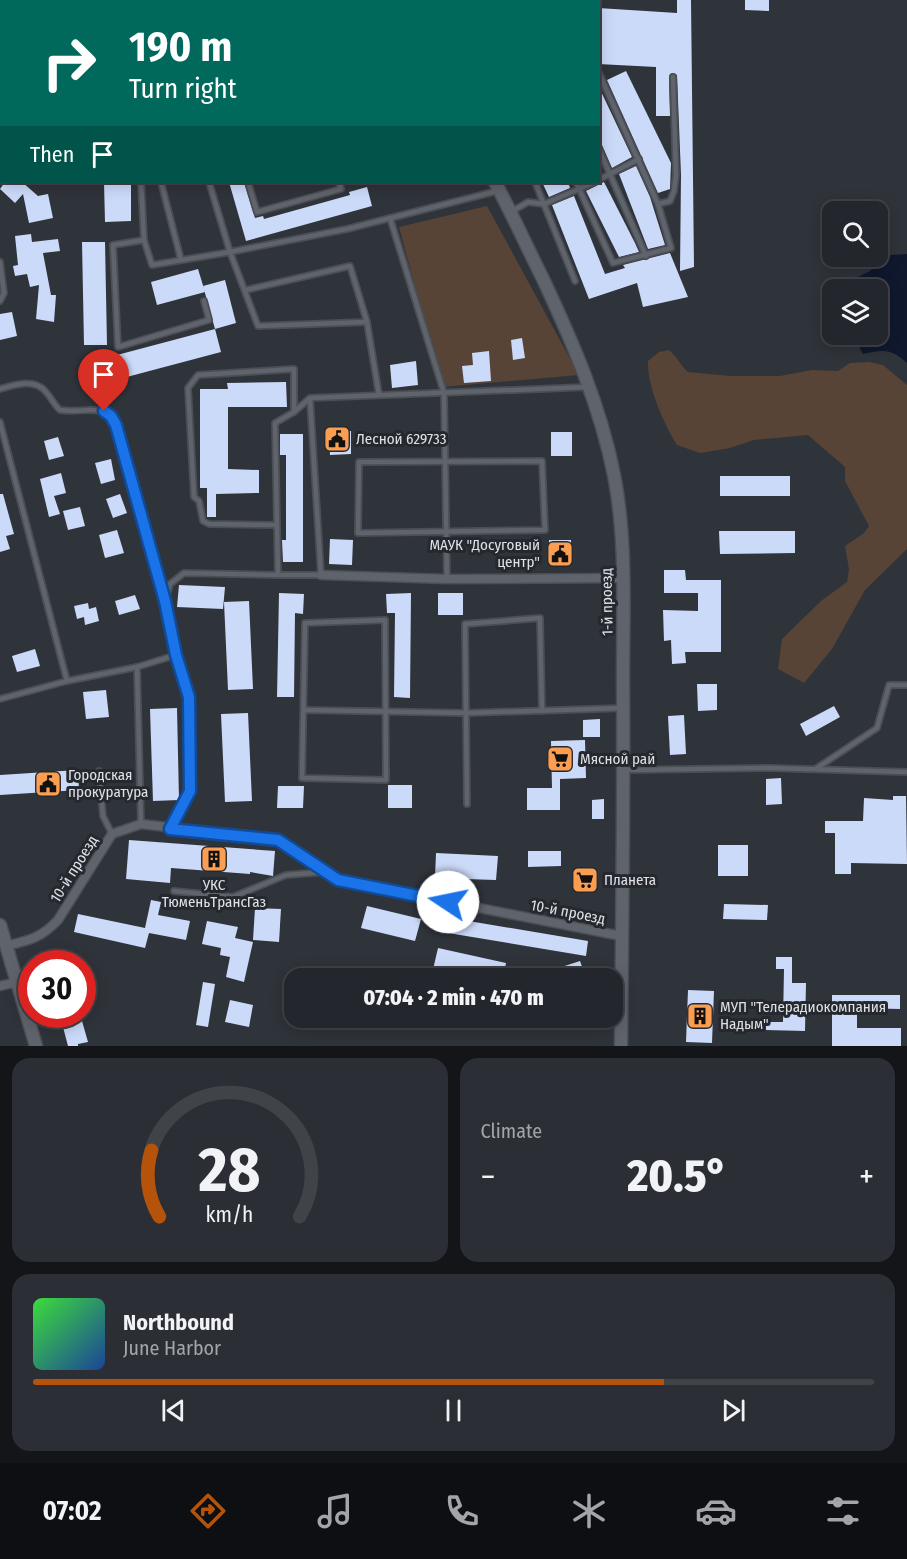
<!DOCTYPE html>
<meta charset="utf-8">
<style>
body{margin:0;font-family:"Fira Sans Condensed",sans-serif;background:#2b2e34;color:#f1f3f6;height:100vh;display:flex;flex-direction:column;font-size:22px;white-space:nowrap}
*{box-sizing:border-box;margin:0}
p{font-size:20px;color:#a3a5a9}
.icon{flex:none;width:33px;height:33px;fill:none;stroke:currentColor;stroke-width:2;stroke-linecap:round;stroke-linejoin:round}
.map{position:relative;height:1046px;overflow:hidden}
.details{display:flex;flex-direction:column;gap:12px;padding:12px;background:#131518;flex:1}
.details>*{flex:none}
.banner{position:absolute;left:0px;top:0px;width:600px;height:183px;box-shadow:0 3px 15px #0003,0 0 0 2px #404348;background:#00695c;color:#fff;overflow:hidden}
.tools{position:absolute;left:822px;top:201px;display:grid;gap:12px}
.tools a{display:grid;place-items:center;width:66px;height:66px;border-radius:12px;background:#23262c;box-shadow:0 3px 15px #0003,0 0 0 2px #404348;font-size:30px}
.speed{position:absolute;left:18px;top:950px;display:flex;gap:12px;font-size:30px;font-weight:700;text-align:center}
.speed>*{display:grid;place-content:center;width:78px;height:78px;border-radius:50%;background:#23262c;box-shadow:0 3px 15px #0003,0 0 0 2px #404348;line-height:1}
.speed .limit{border:9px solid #d22;background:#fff;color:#111}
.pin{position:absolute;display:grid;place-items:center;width:51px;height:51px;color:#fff;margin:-62px -26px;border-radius:50% 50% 50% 0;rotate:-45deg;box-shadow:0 0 6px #0007}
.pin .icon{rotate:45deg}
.me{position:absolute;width:66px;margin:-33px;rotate:281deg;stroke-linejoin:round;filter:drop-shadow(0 0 4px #0008)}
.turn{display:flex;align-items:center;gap:21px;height:126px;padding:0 30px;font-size:27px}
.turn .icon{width:78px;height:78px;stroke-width:2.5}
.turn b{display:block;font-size:42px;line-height:51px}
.then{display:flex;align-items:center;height:57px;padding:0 30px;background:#0003;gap:12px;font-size:22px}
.big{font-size:45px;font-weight:800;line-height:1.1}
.details .tile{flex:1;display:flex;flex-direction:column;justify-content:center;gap:9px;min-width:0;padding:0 21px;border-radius:18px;background:#2b2e34}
.details .dial{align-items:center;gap:0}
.dial svg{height:156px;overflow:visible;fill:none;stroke:#404348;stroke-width:7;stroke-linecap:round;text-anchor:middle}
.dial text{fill:#f1f3f6;stroke:none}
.song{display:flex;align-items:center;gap:18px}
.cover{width:72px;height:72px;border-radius:9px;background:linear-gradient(135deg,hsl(120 70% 55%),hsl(220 70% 35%))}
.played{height:6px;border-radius:3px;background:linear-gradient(90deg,#b45309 75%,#404348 75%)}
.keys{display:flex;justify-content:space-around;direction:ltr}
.heat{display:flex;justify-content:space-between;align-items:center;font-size:33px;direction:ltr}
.details .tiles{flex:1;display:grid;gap:12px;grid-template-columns:1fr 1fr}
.tile:last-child{grid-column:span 2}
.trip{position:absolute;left:284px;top:968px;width:339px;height:60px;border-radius:18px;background:#23262c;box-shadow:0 3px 15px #0003,0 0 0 2px #404348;font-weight:800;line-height:60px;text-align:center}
.tab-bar{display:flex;height:96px;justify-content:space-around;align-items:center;background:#0e0f12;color:#a3a5a9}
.tab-bar .icon{width:42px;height:42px}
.tab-bar .active{color:#b45309}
.tab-bar b{font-size:27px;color:#f1f3f6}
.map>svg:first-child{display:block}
.green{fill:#574436}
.water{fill:#0f182d}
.building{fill:#ccdaf9}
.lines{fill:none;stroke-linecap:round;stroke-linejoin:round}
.lane-casing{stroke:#4b4e54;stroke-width:8}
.street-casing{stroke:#4b4e54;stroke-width:11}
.secondary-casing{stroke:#4b4e54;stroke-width:15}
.lane{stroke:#5f636b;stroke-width:4.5}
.street{stroke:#5f636b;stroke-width:8}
.secondary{stroke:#5f636b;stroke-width:12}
.route-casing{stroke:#114b97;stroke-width:15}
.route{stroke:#1a73e8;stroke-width:10}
.labels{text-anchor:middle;stroke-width:6;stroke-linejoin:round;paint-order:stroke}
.poi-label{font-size:15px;fill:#dfe1e6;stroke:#25292f;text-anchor:start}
.street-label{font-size:15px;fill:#dfe1e6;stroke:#25292f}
</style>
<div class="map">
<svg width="907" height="1046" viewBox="0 0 907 1046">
<rect width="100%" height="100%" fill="#2f333a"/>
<g class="green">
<polygon points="487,206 579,375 442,387 399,227"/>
<path d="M 669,350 C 677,356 680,365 688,372 L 731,376 L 780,376 L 812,370 L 838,371 L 850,363 L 869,362 L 883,365 L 907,385 L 907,549 L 865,590 L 832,649 L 804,683 L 778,669 L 782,639 L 821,601 L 847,582 L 849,569 L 845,546 L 864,533 L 869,526 L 845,481 L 845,467 L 808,435 L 754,440 L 730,448 L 700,453 L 677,445 C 664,424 647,386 648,361 L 659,352 Z"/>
</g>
<path class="water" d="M 907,254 L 907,363 C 890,348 884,350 863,354 L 853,335 L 878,334 L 878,290 L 849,289 L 854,279 L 870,271 L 878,262 L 891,255 Z"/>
<g class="building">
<polygon points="677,0 691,0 694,267 680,271 681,175 677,75 672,73 669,77 670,116 656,116 656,67 598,64 598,8 677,13"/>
<polygon points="745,0 769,0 769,11 745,10"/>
<polygon points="626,71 671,163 670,189 658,193 607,80"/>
<polygon points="598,85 632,157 612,168 602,145 598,143"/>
<polygon points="636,166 650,197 665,245 648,249 619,174"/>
<polygon points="5,182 22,182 38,196 48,194 53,218 29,223 23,194 15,203 0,189"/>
<polygon points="104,182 131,182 131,221 105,222"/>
<polygon points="229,182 244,182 255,218 263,216 264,219 350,195 349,192 367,187 372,206 246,241"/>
<polygon points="542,182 568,182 570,188 549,197"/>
<polygon points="604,182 635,243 639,252 619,257 586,191"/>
<polygon points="574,196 605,274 625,268 623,265 670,253 688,297 643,307 637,283 589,299 552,205"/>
<polygon points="31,234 32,242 58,239 60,251 43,253 51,295 56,295 54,322 36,319 39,285 30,287 27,274 15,276 13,266 18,265 15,236"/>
<polygon points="82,242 105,242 107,345 84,345"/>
<polygon points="198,269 205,292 157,305 151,282"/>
<polygon points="225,280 236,323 215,329 203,286"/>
<polygon points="12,312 17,336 0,340 0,314"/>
<polygon points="215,329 221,352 123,378 117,355"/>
<polygon points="522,338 525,358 513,360 511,340"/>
<polygon points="489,351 491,381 464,383 462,366 473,365 472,353"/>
<polygon points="416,361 418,385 392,388 390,365"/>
<polygon points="286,382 287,407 228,407 228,469 259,470 259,493 216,494 216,517 207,517 207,488 200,488 200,389 228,389 227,383"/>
<polygon points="351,431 351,454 330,455 329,432"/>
<rect x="551" y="432" width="21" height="24"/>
<polygon points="280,434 303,434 303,562 283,562 282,540 286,540 286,455 280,455"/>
<polygon points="58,437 64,456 49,460 44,441"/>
<polygon points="111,459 115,480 101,484 95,463"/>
<polygon points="61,473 66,493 54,496 60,514 49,517 40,479"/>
<rect x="720" y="476" width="70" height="20"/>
<polygon points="0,494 3,494 14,534 6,536 10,549 0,552"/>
<polygon points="120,494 127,513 113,518 106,499"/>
<polygon points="80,507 85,526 68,530 63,511"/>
<polygon points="117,530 124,553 105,558 99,535"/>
<polygon points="719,531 795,531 795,553 720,554"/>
<polygon points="330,539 353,540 352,565 329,564"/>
<polygon points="549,540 571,540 571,564 549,563"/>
<polygon points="664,570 685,570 686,580 721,580 721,652 685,652 686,663 672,664 671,640 664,641 663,610 698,611 698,593 664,593"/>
<polygon points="179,585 225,587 223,609 177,607"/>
<polygon points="279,593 304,594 303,614 295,613 294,697 277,697"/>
<polygon points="411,593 410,698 394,697 395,613 387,613 386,594"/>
<rect x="438" y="593" width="25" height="22"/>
<polygon points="135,595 140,609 119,615 115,601"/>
<polygon points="249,601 253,689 228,690 224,602"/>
<polygon points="88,603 89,609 96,607 99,621 85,625 84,617 77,619 74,606"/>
<polygon points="35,649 40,666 17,672 12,656"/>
<polygon points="697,684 717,684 717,710 698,711"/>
<polygon points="106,690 109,717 86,719 83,692"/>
<polygon points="834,706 840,717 806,736 800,724"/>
<polygon points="177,708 179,800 153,801 150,709"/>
<polygon points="248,713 252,801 225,802 221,714"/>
<polygon points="684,715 686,754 670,755 668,716"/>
<polygon points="600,719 600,737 583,737 583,720"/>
<polygon points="585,740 586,778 560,779 560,810 527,810 527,788 552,788 551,741"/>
<polygon points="78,770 79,790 0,795 0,775"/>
<polygon points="781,778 782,804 766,805 766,779"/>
<rect x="388" y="785" width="24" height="23"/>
<polygon points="278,786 304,786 303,808 277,808"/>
<polygon points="893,796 906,796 907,864 851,863 851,874 835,874 835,833 825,833 825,821 863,821 864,798 893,800"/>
<polygon points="604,799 604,819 592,819 592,800"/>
<polygon points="129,840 275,851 273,876 250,872 250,874 171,868 170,883 126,879"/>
<rect x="718" y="845" width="30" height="31"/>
<polygon points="528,851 561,851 561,866 528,867"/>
<polygon points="436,853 498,856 496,880 435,878"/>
<polygon points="576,872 594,872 594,889 575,889"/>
<polygon points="151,900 161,902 158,915 190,921 186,940 149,933 145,948 74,932 78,914 145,928"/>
<polygon points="724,904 768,905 767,920 723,919"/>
<polygon points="367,906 421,919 415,941 361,928"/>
<polygon points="255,908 281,909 279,942 253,940"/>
<polygon points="451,918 588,941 586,956 448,933"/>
<polygon points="207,921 238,927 235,938 253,942 244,982 226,977 230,957 220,955 221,948 202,944"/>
<polygon points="438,948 506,963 503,978 431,978"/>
<polygon points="776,957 792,957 792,983 806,983 805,1031 766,1030 766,1022 783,1022 784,969 776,969"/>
<polygon points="580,961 586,978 535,978 534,976"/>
<polygon points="203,982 215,984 208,1027 196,1025"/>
<polygon points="688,990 714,991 712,1043 686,1042"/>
<polygon points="832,995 900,995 900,1009 857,1008 857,1028 901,1028 901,1046 832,1046"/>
<polygon points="230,1000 253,1005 249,1027 225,1022"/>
<polygon points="82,1021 88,1042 78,1044 78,1046 68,1046 63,1027"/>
</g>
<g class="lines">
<defs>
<g id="lane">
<polyline points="44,0 44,2"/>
<polyline points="106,0 107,2"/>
<polyline points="156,2 162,0"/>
<polyline points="0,42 2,42"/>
<polyline points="598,147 646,256"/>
<polyline points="598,180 639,159"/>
<polyline points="141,182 144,240 152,265 230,252 347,229 497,191"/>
<polyline points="161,182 181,260"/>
<polyline points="209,182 230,252 258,326 367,322"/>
<polyline points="248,182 257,212 341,189 339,182"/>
<polyline points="535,182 575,281"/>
<polyline points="576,182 613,263 671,248 658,204 598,71"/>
<polyline points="658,204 670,201 674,191 676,175 673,77"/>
<polyline points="511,212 528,202 544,204 595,182"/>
<polyline points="390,218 444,393 447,579"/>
<polyline points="144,240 113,245 118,347 209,320 204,301"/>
<polyline points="0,262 4,293 0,301"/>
<polyline points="246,290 350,266 367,322 379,395"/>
<path d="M 0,389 C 14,385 34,378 45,391 C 51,397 54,405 60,410 C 84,414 102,401 116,425 L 165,601"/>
<polyline points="0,422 67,681"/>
<polygon points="542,461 545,530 358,533 359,462"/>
<polyline points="277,525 209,524 203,521 199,501 194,497 188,388 198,375 294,369 294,412"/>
<polyline points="278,575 321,575 310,399"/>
<polygon points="385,620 386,780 302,778 305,623"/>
<polyline points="137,667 141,824"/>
<polyline points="0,699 67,681 137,667 176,655"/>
<polyline points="304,710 467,713 623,708"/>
<polyline points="817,768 877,728 889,685 907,685"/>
<polyline points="625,770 771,768 907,772"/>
<polyline points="99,771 103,816 112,834"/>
<polyline points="467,804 465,624 540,618 542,711"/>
<polyline points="171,827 190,791 189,697 176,655 165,601 170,584 184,573 278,575 275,423 294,412 310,398 587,387"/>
<polyline points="174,891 233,897 286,875 325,872"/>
</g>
<g id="street">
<polyline points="321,575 447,579 623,578"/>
<path d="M 6,946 C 30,940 41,938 58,920 L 112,834 L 141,824 L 278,840 L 338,880 L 621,936"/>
<polyline points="0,986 17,982"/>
</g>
<g id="secondary">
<polyline points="398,0 398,2"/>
<path d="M 495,182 C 512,214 527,247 543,279 C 573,343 600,405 614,475 C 627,541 623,611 623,679 C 624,801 622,924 621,1046"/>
<polyline points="0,925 36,1046"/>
</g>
</defs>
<use href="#lane" class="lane-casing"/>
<use href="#street" class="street-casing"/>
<use href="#secondary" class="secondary-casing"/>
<use href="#lane" class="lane"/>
<use href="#street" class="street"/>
<use href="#secondary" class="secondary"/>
</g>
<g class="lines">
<defs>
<polyline id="route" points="104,411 111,416 116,425 165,601 176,655 189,697 190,791 170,829 278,840 338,880 448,902"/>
</defs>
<use href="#route" class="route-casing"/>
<use href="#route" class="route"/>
</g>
<defs>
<symbol id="civic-square" viewBox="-11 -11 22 22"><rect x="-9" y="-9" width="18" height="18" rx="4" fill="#fb9e51" stroke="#25292f"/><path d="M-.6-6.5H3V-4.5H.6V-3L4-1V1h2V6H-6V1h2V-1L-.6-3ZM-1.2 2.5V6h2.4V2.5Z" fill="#111"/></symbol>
<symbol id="supermarket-square" viewBox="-11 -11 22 22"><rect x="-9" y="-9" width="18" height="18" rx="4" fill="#fb9e51" stroke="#25292f"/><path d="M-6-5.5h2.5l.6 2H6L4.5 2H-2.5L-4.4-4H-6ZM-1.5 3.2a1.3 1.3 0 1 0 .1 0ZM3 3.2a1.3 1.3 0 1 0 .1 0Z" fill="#111"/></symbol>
<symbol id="building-square" viewBox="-11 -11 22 22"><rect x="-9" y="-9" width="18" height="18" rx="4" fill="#fb9e51" stroke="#25292f"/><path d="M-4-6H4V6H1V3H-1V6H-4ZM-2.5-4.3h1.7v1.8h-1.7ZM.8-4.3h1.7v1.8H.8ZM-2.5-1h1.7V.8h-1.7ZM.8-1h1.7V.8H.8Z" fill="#111"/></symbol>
</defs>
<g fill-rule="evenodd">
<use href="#civic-square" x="322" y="424" width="30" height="30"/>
<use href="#civic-square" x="545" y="539" width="30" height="30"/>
<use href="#supermarket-square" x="545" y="744" width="30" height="30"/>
<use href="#civic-square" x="33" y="769" width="30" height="30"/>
<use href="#building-square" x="199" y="844" width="30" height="30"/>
<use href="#supermarket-square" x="570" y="865" width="30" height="30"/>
<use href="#building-square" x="685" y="1001" width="30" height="30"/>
</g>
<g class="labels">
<g class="poi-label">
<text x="356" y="444">Лесной 629733</text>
<text x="540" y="550" text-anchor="end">МАУК "Досуговый<tspan x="540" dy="17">центр"</tspan></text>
<text x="580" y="764">Мясной рай</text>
<text x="68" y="780">Городская<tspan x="68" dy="17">прокуратура</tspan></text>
<text x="604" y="885">Планета</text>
<text x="214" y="890" text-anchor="middle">УКС<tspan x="214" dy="17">ТюменьТрансГаз</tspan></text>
<text x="720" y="1012">МУП "Телерадиокомпания<tspan x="720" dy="17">Надым"</tspan></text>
</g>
<g class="street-label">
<text transform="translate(607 602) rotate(-91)" y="5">1-й проезд</text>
<text transform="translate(74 869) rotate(-58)" y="5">10-й проезд</text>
<text transform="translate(568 912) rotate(11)" y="5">10-й проезд</text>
</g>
</g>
</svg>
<div class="tools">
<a><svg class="icon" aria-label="search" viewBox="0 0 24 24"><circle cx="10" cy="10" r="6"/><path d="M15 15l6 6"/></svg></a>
<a><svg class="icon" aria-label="layers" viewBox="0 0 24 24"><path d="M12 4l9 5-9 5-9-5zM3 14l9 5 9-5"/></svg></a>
</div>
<div class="speed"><div class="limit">30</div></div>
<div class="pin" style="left:104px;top:411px;background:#d93025"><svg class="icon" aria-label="arrive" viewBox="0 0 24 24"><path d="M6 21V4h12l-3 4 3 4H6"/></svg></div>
<svg class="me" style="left:448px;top:902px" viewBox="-20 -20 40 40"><circle r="19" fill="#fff"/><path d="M0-13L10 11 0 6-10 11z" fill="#1a73e8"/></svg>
<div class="trip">07:04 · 2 min · 470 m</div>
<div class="banner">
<div class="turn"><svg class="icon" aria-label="right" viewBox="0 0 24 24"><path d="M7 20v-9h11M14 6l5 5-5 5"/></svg><div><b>190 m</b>Turn right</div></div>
<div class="then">Then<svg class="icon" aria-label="arrive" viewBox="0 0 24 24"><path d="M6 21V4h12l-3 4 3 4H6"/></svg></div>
</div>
</div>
<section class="details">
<div class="tiles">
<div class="tile dial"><svg viewBox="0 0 100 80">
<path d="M14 69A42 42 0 1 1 86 69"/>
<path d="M14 69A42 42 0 0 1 10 35" stroke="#b45309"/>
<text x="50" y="56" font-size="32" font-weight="700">28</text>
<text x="50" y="72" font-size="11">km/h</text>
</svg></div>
<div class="tile"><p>Climate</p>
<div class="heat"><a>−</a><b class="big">20.5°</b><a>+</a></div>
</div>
<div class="tile">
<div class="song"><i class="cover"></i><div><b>Northbound</b><p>June Harbor</p></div></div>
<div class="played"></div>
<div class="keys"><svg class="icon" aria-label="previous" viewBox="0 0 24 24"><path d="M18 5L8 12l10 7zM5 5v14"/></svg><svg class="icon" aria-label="pause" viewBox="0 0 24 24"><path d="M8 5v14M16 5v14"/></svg><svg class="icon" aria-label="next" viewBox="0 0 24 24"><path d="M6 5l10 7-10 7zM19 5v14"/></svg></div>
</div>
</div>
</section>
<nav class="tab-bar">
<b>07:02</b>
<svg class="icon active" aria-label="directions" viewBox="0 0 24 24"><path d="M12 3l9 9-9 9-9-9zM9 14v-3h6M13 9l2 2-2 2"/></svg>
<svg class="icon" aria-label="music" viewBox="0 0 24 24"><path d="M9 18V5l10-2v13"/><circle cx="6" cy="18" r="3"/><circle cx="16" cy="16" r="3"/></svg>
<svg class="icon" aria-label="phone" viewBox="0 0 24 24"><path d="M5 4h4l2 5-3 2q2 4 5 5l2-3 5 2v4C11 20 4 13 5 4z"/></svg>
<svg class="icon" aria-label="climate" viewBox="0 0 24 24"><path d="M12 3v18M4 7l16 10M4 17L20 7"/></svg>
<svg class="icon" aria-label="car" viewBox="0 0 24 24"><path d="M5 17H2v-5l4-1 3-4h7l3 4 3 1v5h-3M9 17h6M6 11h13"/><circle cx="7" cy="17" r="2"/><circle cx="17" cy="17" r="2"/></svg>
<svg class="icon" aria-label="filters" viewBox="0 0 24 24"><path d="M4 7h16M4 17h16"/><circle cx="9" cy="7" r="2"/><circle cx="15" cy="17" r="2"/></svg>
</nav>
